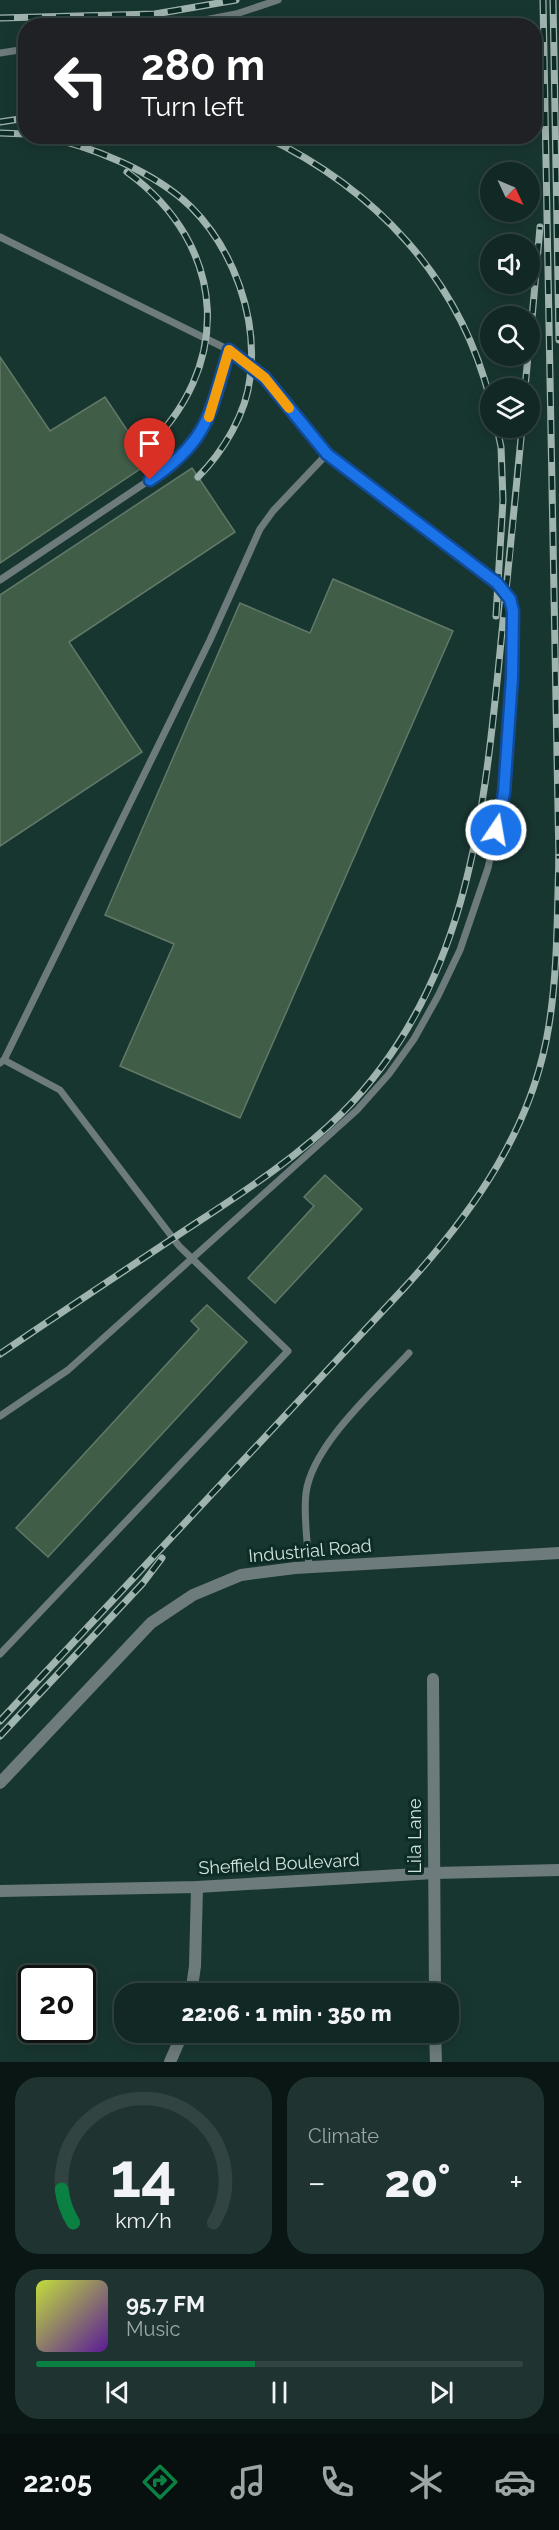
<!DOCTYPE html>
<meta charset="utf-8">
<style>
body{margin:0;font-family:Raleway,sans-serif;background:#1f3431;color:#f1f3f6;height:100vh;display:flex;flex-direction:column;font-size:22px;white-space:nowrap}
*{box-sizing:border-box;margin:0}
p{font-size:20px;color:#9ca6a6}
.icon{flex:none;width:33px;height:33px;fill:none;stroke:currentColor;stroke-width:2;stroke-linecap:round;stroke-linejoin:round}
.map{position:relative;height:2062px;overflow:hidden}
.side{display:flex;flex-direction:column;gap:15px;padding:15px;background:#0a1614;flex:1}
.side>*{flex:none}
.banner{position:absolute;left:18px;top:18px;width:524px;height:126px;border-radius:24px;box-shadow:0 3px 15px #0003,0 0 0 2px #314441;background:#202124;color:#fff;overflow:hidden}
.needle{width:39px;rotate:134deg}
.controls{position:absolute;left:480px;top:162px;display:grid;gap:12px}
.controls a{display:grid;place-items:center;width:60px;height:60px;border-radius:50%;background:#122824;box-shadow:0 3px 15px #0003,0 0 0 2px #314441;font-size:30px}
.speed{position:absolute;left:18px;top:1965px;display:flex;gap:12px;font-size:30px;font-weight:700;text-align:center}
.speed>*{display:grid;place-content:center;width:78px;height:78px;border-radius:50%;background:#122824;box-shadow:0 3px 15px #0003,0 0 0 2px #314441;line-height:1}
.speed .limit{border:3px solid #111;border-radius:9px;background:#fff;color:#111}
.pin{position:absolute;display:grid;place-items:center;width:51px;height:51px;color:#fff;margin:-62px -26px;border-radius:50% 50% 50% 0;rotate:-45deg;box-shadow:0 0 6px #0007}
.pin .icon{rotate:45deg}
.me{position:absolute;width:66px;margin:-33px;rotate:12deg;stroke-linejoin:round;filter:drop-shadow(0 0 4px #0008)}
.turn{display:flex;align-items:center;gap:21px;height:126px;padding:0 24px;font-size:27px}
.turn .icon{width:78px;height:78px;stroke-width:2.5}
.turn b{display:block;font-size:42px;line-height:51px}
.big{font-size:45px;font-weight:800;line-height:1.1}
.side .card{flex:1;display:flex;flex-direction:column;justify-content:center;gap:9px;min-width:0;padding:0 21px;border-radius:24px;background:#1f3431}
.side .dial{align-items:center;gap:0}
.dial svg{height:156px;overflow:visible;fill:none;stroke:#314441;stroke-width:7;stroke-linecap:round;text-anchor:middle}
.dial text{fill:#f1f3f6;stroke:none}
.song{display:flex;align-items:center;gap:18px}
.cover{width:72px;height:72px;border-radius:9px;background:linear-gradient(135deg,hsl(70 70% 55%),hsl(270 70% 35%))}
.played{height:6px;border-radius:3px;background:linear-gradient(90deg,#0b8043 45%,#314441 45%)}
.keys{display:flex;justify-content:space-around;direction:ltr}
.heat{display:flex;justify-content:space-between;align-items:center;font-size:33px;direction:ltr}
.side .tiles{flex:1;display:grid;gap:15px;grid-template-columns:1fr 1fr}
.card:last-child{grid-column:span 2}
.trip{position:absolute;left:114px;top:1983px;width:345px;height:60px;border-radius:24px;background:#122824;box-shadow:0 3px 15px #0003,0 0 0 2px #314441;font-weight:800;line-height:60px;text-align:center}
.dock{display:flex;height:96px;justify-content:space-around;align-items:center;background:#07100e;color:#9ca6a6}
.dock .icon{width:42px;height:42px}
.dock .on{color:#0b8043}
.dock b{font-size:27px;color:#f1f3f6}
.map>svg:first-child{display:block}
.building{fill:#405d48;stroke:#627968;stroke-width:1.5}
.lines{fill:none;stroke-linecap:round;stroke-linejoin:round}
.service{stroke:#6d7b7d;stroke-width:7}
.minor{stroke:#6d7b7d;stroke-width:12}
.tertiary{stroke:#6d7b7d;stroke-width:12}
.rail-casing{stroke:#a0b4af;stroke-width:7}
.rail{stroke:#0d2c26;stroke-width:4.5;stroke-dasharray:14;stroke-linecap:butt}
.route-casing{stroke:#114b97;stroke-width:15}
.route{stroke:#1a73e8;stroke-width:10}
.slow{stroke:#f59e0b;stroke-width:10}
.labels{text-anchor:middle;stroke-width:6;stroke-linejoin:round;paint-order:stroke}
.street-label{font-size:18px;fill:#d1e2dd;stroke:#0d2c26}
</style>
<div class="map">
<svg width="559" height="2062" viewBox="0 0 559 2062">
<rect width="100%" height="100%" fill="#183630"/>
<g class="building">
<polygon points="0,357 50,431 105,397 149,463 0,563"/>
<polygon points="192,468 235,532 69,642 142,752 0,846 0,595"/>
<polygon points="333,579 453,631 240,1118 120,1066 174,944 105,915 240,603 310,633"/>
<polygon points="325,1175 362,1209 275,1303 248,1278 314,1206 304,1197"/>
<polygon points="207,1305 247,1342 48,1557 16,1528 199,1329 191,1321"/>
</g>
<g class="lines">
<g class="service">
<polyline points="173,26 236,14 278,0"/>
<polyline points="0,53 26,49"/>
<polyline points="0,237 229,350 265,378 327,454 497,583 506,592 512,605 512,678 504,793 488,868 460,950 438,996 414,1039 389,1074 357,1110 68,1370 0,1416"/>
<path d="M 0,580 L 169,467 C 212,430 214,402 229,350"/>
<polyline points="0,1063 4,1060 210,640 260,529 273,511 327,454"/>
<path d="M 309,1567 C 308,1543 303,1516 306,1493 C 312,1445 377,1388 409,1353"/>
<polyline points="0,1654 288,1351 179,1246 60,1090 4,1060"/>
</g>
<g class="minor">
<polyline points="433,1679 435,1994"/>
<polyline points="191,1994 195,1966 197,1887"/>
<polyline points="435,2032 436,2062"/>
<polyline points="170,2062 183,2032"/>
</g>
<g class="tertiary">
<polyline points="0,1783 151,1623 193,1595 241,1575 295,1568 559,1553"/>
<polyline points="0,1891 197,1887 434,1873 559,1870"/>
</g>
<defs>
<g id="rail">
<polyline points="543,0 559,863"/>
<polyline points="553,0 559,340"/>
<polyline points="0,18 155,14 236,0"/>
<polyline points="0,122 26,118"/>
<polyline points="0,133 26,134"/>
<path d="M 40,136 C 90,145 155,172 191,207 C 234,250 258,318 250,378 C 246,414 223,452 198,477"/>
<path d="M 264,136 C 375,189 459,277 490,399"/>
<path d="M 127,172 C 229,246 234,369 142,452"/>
<polyline points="530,341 540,227"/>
<polyline points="525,388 528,356"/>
<polyline points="496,616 503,500 501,447 497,428"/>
<path d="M 0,1354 C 60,1313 121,1273 181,1233 C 237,1196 295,1160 342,1113 C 464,991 483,825 499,662 C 507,584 515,506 522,428"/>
<path d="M 0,1721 L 406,1286 C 474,1211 533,1128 549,1025 C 558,969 557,912 559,856"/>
<polyline points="0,1736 143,1583 162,1558"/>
</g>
</defs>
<use href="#rail" class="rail-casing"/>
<use href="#rail" class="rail"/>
</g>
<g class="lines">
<defs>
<path id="route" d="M 150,480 C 209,441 210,413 229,350 L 265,378 L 327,454 L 497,583 L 510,599 L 513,611 L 512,678 L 504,793 L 496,830"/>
</defs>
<use href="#route" class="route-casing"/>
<use href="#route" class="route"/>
<polyline class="slow" points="209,417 229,350 265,378 289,408"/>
</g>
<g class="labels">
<g class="street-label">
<text transform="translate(310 1551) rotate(-5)" y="6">Industrial Road</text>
<text transform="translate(415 1836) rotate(-90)" y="6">Lila Lane</text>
<text transform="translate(279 1864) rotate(-3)" y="6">Sheffield Boulevard</text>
</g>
</g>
</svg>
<div class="controls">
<a><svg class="needle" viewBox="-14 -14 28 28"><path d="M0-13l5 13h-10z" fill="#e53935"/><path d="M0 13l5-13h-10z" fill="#9ca6a6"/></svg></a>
<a><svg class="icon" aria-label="sound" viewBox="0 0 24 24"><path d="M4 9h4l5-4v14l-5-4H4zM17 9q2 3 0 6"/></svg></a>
<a><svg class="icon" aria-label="search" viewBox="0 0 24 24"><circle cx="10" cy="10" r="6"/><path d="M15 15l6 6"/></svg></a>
<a><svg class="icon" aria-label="layers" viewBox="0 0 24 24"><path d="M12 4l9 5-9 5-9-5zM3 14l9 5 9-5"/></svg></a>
</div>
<div class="speed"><div class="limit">20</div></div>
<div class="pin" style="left:150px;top:480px;background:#d93025"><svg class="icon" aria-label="arrive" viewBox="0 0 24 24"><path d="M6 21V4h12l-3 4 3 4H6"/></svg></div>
<svg class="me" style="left:496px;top:830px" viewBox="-20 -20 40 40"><circle r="17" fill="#1a73e8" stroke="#fff" stroke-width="3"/><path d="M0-11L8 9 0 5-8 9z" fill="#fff"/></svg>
<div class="trip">22:06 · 1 min · 350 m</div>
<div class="banner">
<div class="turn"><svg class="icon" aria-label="left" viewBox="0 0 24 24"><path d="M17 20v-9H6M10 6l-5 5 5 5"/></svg><div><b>280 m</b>Turn left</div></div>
</div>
</div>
<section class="side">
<div class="tiles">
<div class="card dial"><svg viewBox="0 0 100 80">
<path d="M14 69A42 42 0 1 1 86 69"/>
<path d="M14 69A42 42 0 0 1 8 52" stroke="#0b8043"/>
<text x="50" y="56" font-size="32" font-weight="700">14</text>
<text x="50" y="72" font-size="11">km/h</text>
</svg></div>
<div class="card"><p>Climate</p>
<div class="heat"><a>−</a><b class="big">20°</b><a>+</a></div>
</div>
<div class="card">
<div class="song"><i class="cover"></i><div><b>95.7 FM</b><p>Music</p></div></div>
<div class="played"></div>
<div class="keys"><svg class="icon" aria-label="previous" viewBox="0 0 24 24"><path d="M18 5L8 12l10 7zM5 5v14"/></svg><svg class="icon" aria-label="pause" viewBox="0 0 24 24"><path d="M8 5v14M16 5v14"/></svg><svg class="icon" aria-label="next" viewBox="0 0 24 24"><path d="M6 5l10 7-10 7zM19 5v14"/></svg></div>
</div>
</div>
</section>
<nav class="dock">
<b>22:05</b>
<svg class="icon on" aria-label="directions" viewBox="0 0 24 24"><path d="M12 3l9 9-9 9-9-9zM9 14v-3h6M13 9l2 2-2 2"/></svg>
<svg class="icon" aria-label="music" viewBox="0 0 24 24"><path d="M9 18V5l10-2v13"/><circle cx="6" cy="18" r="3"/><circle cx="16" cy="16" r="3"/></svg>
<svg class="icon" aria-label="phone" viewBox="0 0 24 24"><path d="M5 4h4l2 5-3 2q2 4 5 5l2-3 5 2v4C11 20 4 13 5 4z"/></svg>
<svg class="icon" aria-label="climate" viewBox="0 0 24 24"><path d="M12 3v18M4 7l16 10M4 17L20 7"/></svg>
<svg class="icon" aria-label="car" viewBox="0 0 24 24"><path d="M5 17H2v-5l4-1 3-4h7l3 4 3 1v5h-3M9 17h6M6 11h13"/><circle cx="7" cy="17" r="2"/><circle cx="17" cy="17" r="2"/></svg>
</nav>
